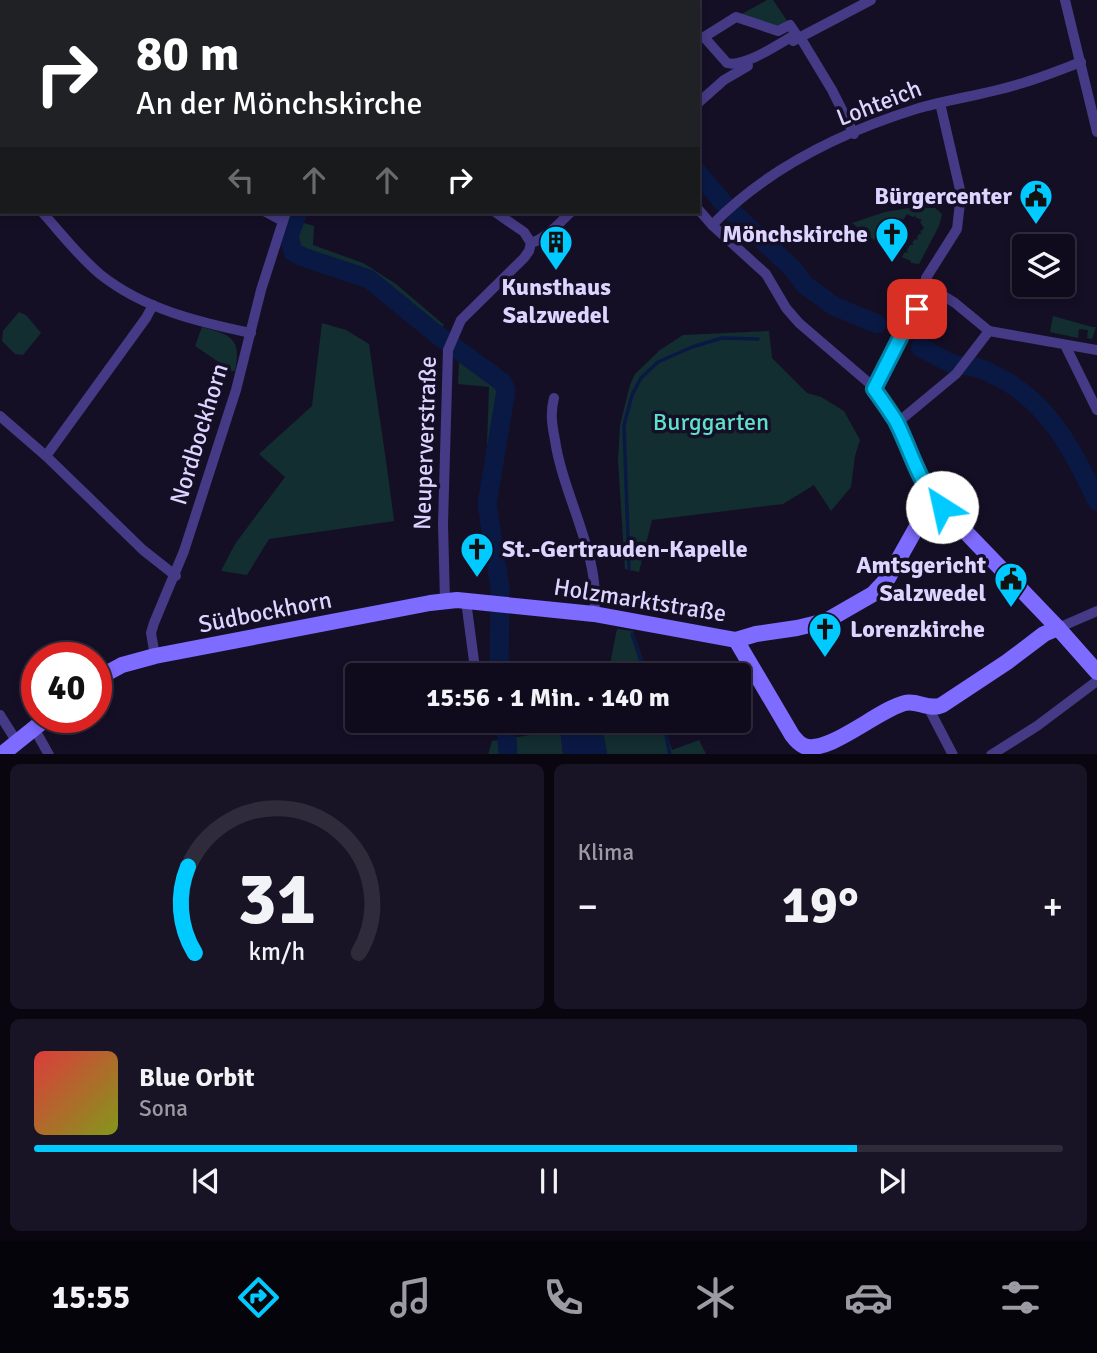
<!DOCTYPE html>
<html lang="de">
<meta charset="utf-8">
<style>
body{margin:0;font-family:Signika,sans-serif;background:#191425;color:#f1f3f6;height:100vh;display:flex;flex-direction:column;font-size:26px;white-space:nowrap}
*{box-sizing:border-box;margin:0}
p{font-size:23px;color:#9c9ba3}
.icon{flex:none;width:38px;height:38px;fill:none;stroke:currentColor;stroke-width:2;stroke-linecap:round;stroke-linejoin:round}
.map{position:relative;height:754px;overflow:hidden}
.panel{display:flex;flex-direction:column;gap:10px;padding:10px;background:#09060f;flex:1}
.panel>*{flex:none}
.hud{position:absolute;left:0px;top:0px;width:700px;height:214px;box-shadow:0 4px 10px #0003,0 0 0 2px #302b3b;background:#202124;color:#fff;overflow:hidden}
.buttons{position:absolute;left:1012px;top:234px;display:grid;gap:14px}
.buttons a{display:grid;place-items:center;width:63px;height:63px;border-radius:7px;background:#100b1c;box-shadow:0 4px 10px #0003,0 0 0 2px #302b3b;font-size:35px}
.speed{position:absolute;left:21px;top:642px;display:flex;gap:14px;font-size:35px;font-weight:700;text-align:center}
.speed>*{display:grid;place-content:center;width:91px;height:91px;border-radius:50%;background:#100b1c;box-shadow:0 4px 10px #0003,0 0 0 2px #302b3b;line-height:1}
.speed .limit{border:10px solid #d22;background:#fff;color:#111}
.pin{position:absolute;display:grid;place-items:center;width:60px;height:60px;color:#fff;margin:-30px;border-radius:14px;box-shadow:0 4px 10px #0006}
.me{position:absolute;width:77px;margin:-38px;rotate:325deg;stroke-linejoin:round;filter:drop-shadow(0 0 5px #0008)}
.turn{display:flex;align-items:center;gap:24px;height:147px;padding:0 21px;font-size:32px}
.turn .icon{width:91px;height:91px;stroke-width:2.5}
.turn b{display:block;font-size:49px;line-height:60px}
.lanes{display:flex;align-items:center;height:66px;padding:0 21px;background:#0003;justify-content:center;gap:35px;direction:ltr}
.lanes .off{opacity:.35}
.big{font-size:52px;font-weight:700;line-height:1.1}
.panel .widget{flex:1;display:flex;flex-direction:column;justify-content:center;gap:10px;min-width:0;padding:0 24px;border-radius:10px;background:#191425}
.panel .dial{align-items:center;gap:0}
.dial svg{height:182px;overflow:visible;fill:none;stroke:#302b3b;stroke-width:7;stroke-linecap:round;text-anchor:middle}
.dial text{fill:#f1f3f6;stroke:none}
.song{display:flex;align-items:center;gap:21px}
.cover{width:84px;height:84px;border-radius:10px;background:linear-gradient(135deg,hsl(0 70% 55%),hsl(70 70% 35%))}
.played{height:7px;border-radius:4px;background:linear-gradient(90deg,#00caff 80%,#302b3b 80%)}
.keys{display:flex;justify-content:space-around;direction:ltr}
.heat{display:flex;justify-content:space-between;align-items:center;font-size:38px;direction:ltr}
.panel .tiles{flex:1;display:grid;gap:10px;grid-template-columns:1fr 1fr}
.widget:last-child{grid-column:span 2}
.trip{position:absolute;left:345px;top:663px;width:406px;height:70px;border-radius:7px;background:#100b1c;box-shadow:0 4px 10px #0003,0 0 0 2px #302b3b;font-weight:700;line-height:70px;text-align:center}
.tabs{display:flex;height:112px;justify-content:space-around;align-items:center;background:#06040b;color:#9c9ba3}
.tabs .icon{width:49px;height:49px}
.tabs .on{color:#00caff}
.tabs b{font-size:32px;color:#f1f3f6}
.map>svg:first-child{display:block}
.green{fill:#122e30}
.water{fill:#0a1944}
.lines{fill:none;stroke-linecap:round;stroke-linejoin:round}
.stream{stroke:#0a1944;stroke-width:3.5}
.river{stroke:#0a1944;stroke-width:19}
.street{stroke:#453a85;stroke-width:10}
.secondary{stroke:#7e6bff;stroke-width:16}
.route-casing{stroke:#0083a6;stroke-width:18}
.route{stroke:#00caff;stroke-width:12}
.labels{text-anchor:middle;stroke-width:7;stroke-linejoin:round;paint-order:stroke}
.street-label{font-size:24px;fill:#ddd4ff;stroke:#150f26}
.poi-label{font-size:24px;font-weight:bold;fill:#ddd4ff;stroke:#150f26;text-anchor:end}
.park-label{font-size:24px;fill:#5fe0cd;stroke:#150f26}
</style>
<div class="map">
<svg width="1097" height="755" viewBox="0 0 1097 755">
<rect width="100%" height="100%" fill="#150f26"/>
<g class="green">
<polygon points="77,0 242,0 245,2 77,2"/>
<polygon points="767,0 773,0 790,25 778,31 736,17"/>
<polygon points="909,208 935,208 942,214 939,226 919,264 911,263 911,261 902,257 905,252 908,253 907,250 910,245 914,245 912,243 915,239 918,240 917,237 919,234 922,234 920,232 924,228 920,222 922,220 915,217 916,215 913,217 907,214 903,220 900,218 902,221 899,225 896,223 898,226 895,231 887,224 874,240 852,223 885,212"/>
<polygon points="297,221 314,226 313,245 363,263 396,284 444,325 434,336 365,281 305,257 295,248 291,237"/>
<polygon points="19,312 26,315 41,333 23,355 15,354 2,341 3,331"/>
<polygon points="1053,316 1092,327 1096,327 1092,339 1087,338 1088,330 1079,329 1078,338 1050,332"/>
<path d="M 322,323 L 346,330 L 369,344 C 377,403 387,462 394,521 L 269,539 L 247,575 L 221,571 L 235,544 L 285,477 L 259,454 L 312,406 Z"/>
<path d="M 202,327 C 231,335 242,338 235,371 L 232,371 L 195,346 Z"/>
<polygon points="769,331 772,358 807,393 821,397 844,411 860,440 855,456 851,487 831,511 814,485 783,504 652,520 639,572 625,569 618,460 620,425 630,385 635,374 660,350 683,335"/>
<polygon points="460,347 505,376 512,390 497,473 486,473 489,387 458,384"/>
<polygon points="617,629 633,631 648,675 561,675 610,664"/>
<polygon points="548,721 564,721 560,728 563,754 488,755 492,741 549,732"/>
<polygon points="601,721 663,721 672,750 699,740 706,754 607,754"/>
</g>
<g class="water">
<path d="M 296,212 L 303,212 L 291,237 C 295,251 304,252 307,262 C 277,254 286,234 296,212 Z"/>
<polygon points="564,721 601,721 607,754 563,754 560,728"/>
</g>
<g class="lines">
<g class="stream">
<polyline points="629,569 624,425 632,395 641,378 658,362 692,347 722,338 758,339"/>
<polyline points="632,634 646,676"/>
<polyline points="663,721 670,755"/>
</g>
<g class="river">
<polyline points="543,0 544,2"/>
<polyline points="698,173 726,206 793,269 805,285 834,306 877,324"/>
<polyline points="298,212 289,236 293,252 303,257 369,279 435,333 502,382 506,390 487,504 500,588 499,676"/>
<path d="M 920,347 C 931,352 942,360 953,364 C 959,367 964,365 969,366 C 978,367 987,371 994,375 C 1048,400 1073,451 1097,501"/>
<polyline points="506,721 508,755"/>
</g>
<g class="street">
<polyline points="515,0 516,2"/>
<polyline points="667,0 669,2"/>
<polyline points="1065,0 1097,132"/>
<polyline points="69,2 69,0"/>
<polyline points="392,2 393,0"/>
<path d="M 736,17 L 778,31 L 790,25 L 796,34 C 780,43 744,68 727,63 L 704,37 Z"/>
<polyline points="800,37 832,90 854,134"/>
<polyline points="793,41 871,0"/>
<polyline points="698,103 724,80 748,66"/>
<polyline points="940,103 961,194 957,229 926,278 931,288 955,303 989,331 1097,350"/>
<polyline points="0,136 2,133"/>
<polyline points="0,168 2,170"/>
<polyline points="698,209 712,225 766,274 786,308 799,323 869,383 897,423 910,457 933,498"/>
<path d="M 42,212 C 61,233 79,257 101,275 C 144,309 198,322 251,333"/>
<polyline points="266,212 283,221"/>
<polyline points="495,212 524,232 531,243"/>
<path d="M 712,225 C 767,169 842,132 916,109 C 949,99 983,95 1016,85 C 1038,79 1060,70 1081,62"/>
<path d="M 531,243 C 547,238 559,223 571,212"/>
<polyline points="1065,345 1097,410"/>
<polyline points="874,389 904,330 931,288"/>
<path d="M 554,398 C 550,413 552,425 555,440 C 563,496 602,558 594,614"/>
<polyline points="0,416 46,456 143,550 176,576"/>
<polyline points="897,423 956,374 989,331"/>
<polyline points="46,456 146,318 153,305"/>
<polyline points="445,601 443,524 448,350 461,320 524,258 529,251 531,243"/>
<polyline points="466,601 476,676"/>
<polyline points="1058,628 1097,611"/>
<polyline points="155,656 151,633 154,623 184,551 236,390 261,290 286,212"/>
<polyline points="928,707 953,755"/>
<polyline points="0,715 17,742"/>
<polyline points="34,728 49,755"/>
<polyline points="991,755 1037,726 1097,681"/>
</g>
<g class="secondary">
<path d="M 736,640 L 792,735 C 795,739 799,744 804,746 C 828,755 879,709 905,703 C 918,700 929,711 942,705 L 1007,662 L 1044,634 L 1058,628"/>
<polyline points="96,679 122,665 155,656 430,603 457,600 594,614 736,640 756,634 797,628 826,621 873,594 888,578 933,498 1058,628 1097,672"/>
<polyline points="1,755 47,718"/>
</g>
</g>
<g class="lines">
<defs>
<path id="route" d="M 917,309 L 904,330 L 874,389 C 882,400 889,410 896,421 C 911,450 918,483 942,507"/>
</defs>
<use href="#route" class="route-casing"/>
<use href="#route" class="route"/>
</g>
<defs>
<symbol id="civic-pin" viewBox="-11 -11 22 30"><path d="M0 17L-7.5 6A9.5 9.5 0 1 1 7.5 6Z" fill="#00caff" stroke="#150f26"/><path d="M-.6-6.5H3V-4.5H.6V-3L4-1V1h2V6H-6V1h2V-1L-.6-3ZM-1.2 2.5V6h2.4V2.5Z" fill="#111"/></symbol>
<symbol id="church-pin" viewBox="-11 -11 22 30"><path d="M0 17L-7.5 6A9.5 9.5 0 1 1 7.5 6Z" fill="#00caff" stroke="#150f26"/><path d="M-1.2-6h2.4v3.5h3.3v2.4h-3.3V6h-2.4V-.1h-3.3v-2.4h3.3Z" fill="#111"/></symbol>
<symbol id="building-pin" viewBox="-11 -11 22 30"><path d="M0 17L-7.5 6A9.5 9.5 0 1 1 7.5 6Z" fill="#00caff" stroke="#150f26"/><path d="M-4-6H4V6H1V3H-1V6H-4ZM-2.5-4.3h1.7v1.8h-1.7ZM.8-4.3h1.7v1.8H.8ZM-2.5-1h1.7V.8h-1.7ZM.8-1h1.7V.8H.8Z" fill="#111"/></symbol>
</defs>
<g fill-rule="evenodd">
<use href="#civic-pin" x="1017" y="177" width="38" height="52"/>
<use href="#church-pin" x="873" y="215" width="38" height="52"/>
<use href="#building-pin" x="537" y="223" width="38" height="52"/>
<use href="#church-pin" x="458" y="530" width="38" height="52"/>
<use href="#civic-pin" x="992" y="560" width="38" height="52"/>
<use href="#church-pin" x="806" y="610" width="38" height="52"/>
</g>
<g class="labels">
<g class="street-label">
<text transform="translate(879 103) rotate(-21)" y="8">Lohteich</text>
<text transform="translate(199 434) rotate(-73)" y="8">Nordbockhorn</text>
<text transform="translate(425 443) rotate(-88)" y="8">Neuperverstraße</text>
<text transform="translate(640 600) rotate(9)" y="8">Holzmarktstraße</text>
<text transform="translate(265 612) rotate(-11)" y="8">Südbockhorn</text>
</g>
<g class="poi-label">
<text x="1012" y="204">Bürgercenter</text>
<text x="868" y="242">Mönchskirche</text>
<text x="556" y="295" text-anchor="middle">Kunsthaus<tspan x="556" dy="28">Salzwedel</tspan></text>
<text x="502" y="557" text-anchor="start">St.-Gertrauden-Kapelle</text>
<text x="986" y="573">Amtsgericht<tspan x="986" dy="28">Salzwedel</tspan></text>
<text x="850" y="637" text-anchor="start">Lorenzkirche</text>
</g>
<g class="park-label">
<text x="711" y="430">Burggarten</text>
</g>
</g>
</svg>
<div class="buttons">
<a><svg class="icon" aria-label="layers" viewBox="0 0 24 24"><path d="M12 4l9 5-9 5-9-5zM3 14l9 5 9-5"/></svg></a>
</div>
<div class="speed"><div class="limit">40</div></div>
<div class="pin" style="left:917px;top:309px;background:#d93025"><svg class="icon" aria-label="arrive" viewBox="0 0 24 24"><path d="M6 21V4h12l-3 4 3 4H6"/></svg></div>
<svg class="me" style="left:942px;top:507px" viewBox="-20 -20 40 40"><circle r="19" fill="#fff"/><path d="M0-13L10 11 0 6-10 11z" fill="#00caff"/></svg>
<div class="trip">15:56 · 1 Min. · 140 m</div>
<div class="hud">
<div class="turn"><svg class="icon" aria-label="right" viewBox="0 0 24 24"><path d="M7 20v-9h11M14 6l5 5-5 5"/></svg><div><b>80 m</b>An der Mönchskirche</div></div>
<div class="lanes"><svg class="icon off" aria-label="left" viewBox="0 0 24 24"><path d="M17 20v-9H6M10 6l-5 5 5 5"/></svg><svg class="icon off" aria-label="ahead" viewBox="0 0 24 24"><path d="M12 20V5M6 11l6-6 6 6"/></svg><svg class="icon off" aria-label="ahead" viewBox="0 0 24 24"><path d="M12 20V5M6 11l6-6 6 6"/></svg><svg class="icon" aria-label="right" viewBox="0 0 24 24"><path d="M7 20v-9h11M14 6l5 5-5 5"/></svg></div>
</div>
</div>
<section class="panel">
<div class="tiles">
<div class="widget dial"><svg viewBox="0 0 100 80">
<path d="M14 69A42 42 0 1 1 86 69"/>
<path d="M14 69A42 42 0 0 1 11 31" stroke="#00caff"/>
<text x="50" y="56" font-size="32" font-weight="700">31</text>
<text x="50" y="72" font-size="11">km/h</text>
</svg></div>
<div class="widget"><p>Klima</p>
<div class="heat"><a>−</a><b class="big">19°</b><a>+</a></div>
</div>
<div class="widget">
<div class="song"><i class="cover"></i><div><b>Blue Orbit</b><p>Sona</p></div></div>
<div class="played"></div>
<div class="keys"><svg class="icon" aria-label="previous" viewBox="0 0 24 24"><path d="M18 5L8 12l10 7zM5 5v14"/></svg><svg class="icon" aria-label="pause" viewBox="0 0 24 24"><path d="M8 5v14M16 5v14"/></svg><svg class="icon" aria-label="next" viewBox="0 0 24 24"><path d="M6 5l10 7-10 7zM19 5v14"/></svg></div>
</div>
</div>
</section>
<nav class="tabs">
<b>15:55</b>
<svg class="icon on" aria-label="directions" viewBox="0 0 24 24"><path d="M12 3l9 9-9 9-9-9zM9 14v-3h6M13 9l2 2-2 2"/></svg>
<svg class="icon" aria-label="music" viewBox="0 0 24 24"><path d="M9 18V5l10-2v13"/><circle cx="6" cy="18" r="3"/><circle cx="16" cy="16" r="3"/></svg>
<svg class="icon" aria-label="phone" viewBox="0 0 24 24"><path d="M5 4h4l2 5-3 2q2 4 5 5l2-3 5 2v4C11 20 4 13 5 4z"/></svg>
<svg class="icon" aria-label="climate" viewBox="0 0 24 24"><path d="M12 3v18M4 7l16 10M4 17L20 7"/></svg>
<svg class="icon" aria-label="car" viewBox="0 0 24 24"><path d="M5 17H2v-5l4-1 3-4h7l3 4 3 1v5h-3M9 17h6M6 11h13"/><circle cx="7" cy="17" r="2"/><circle cx="17" cy="17" r="2"/></svg>
<svg class="icon" aria-label="filters" viewBox="0 0 24 24"><path d="M4 7h16M4 17h16"/><circle cx="9" cy="7" r="2"/><circle cx="15" cy="17" r="2"/></svg>
</nav>
